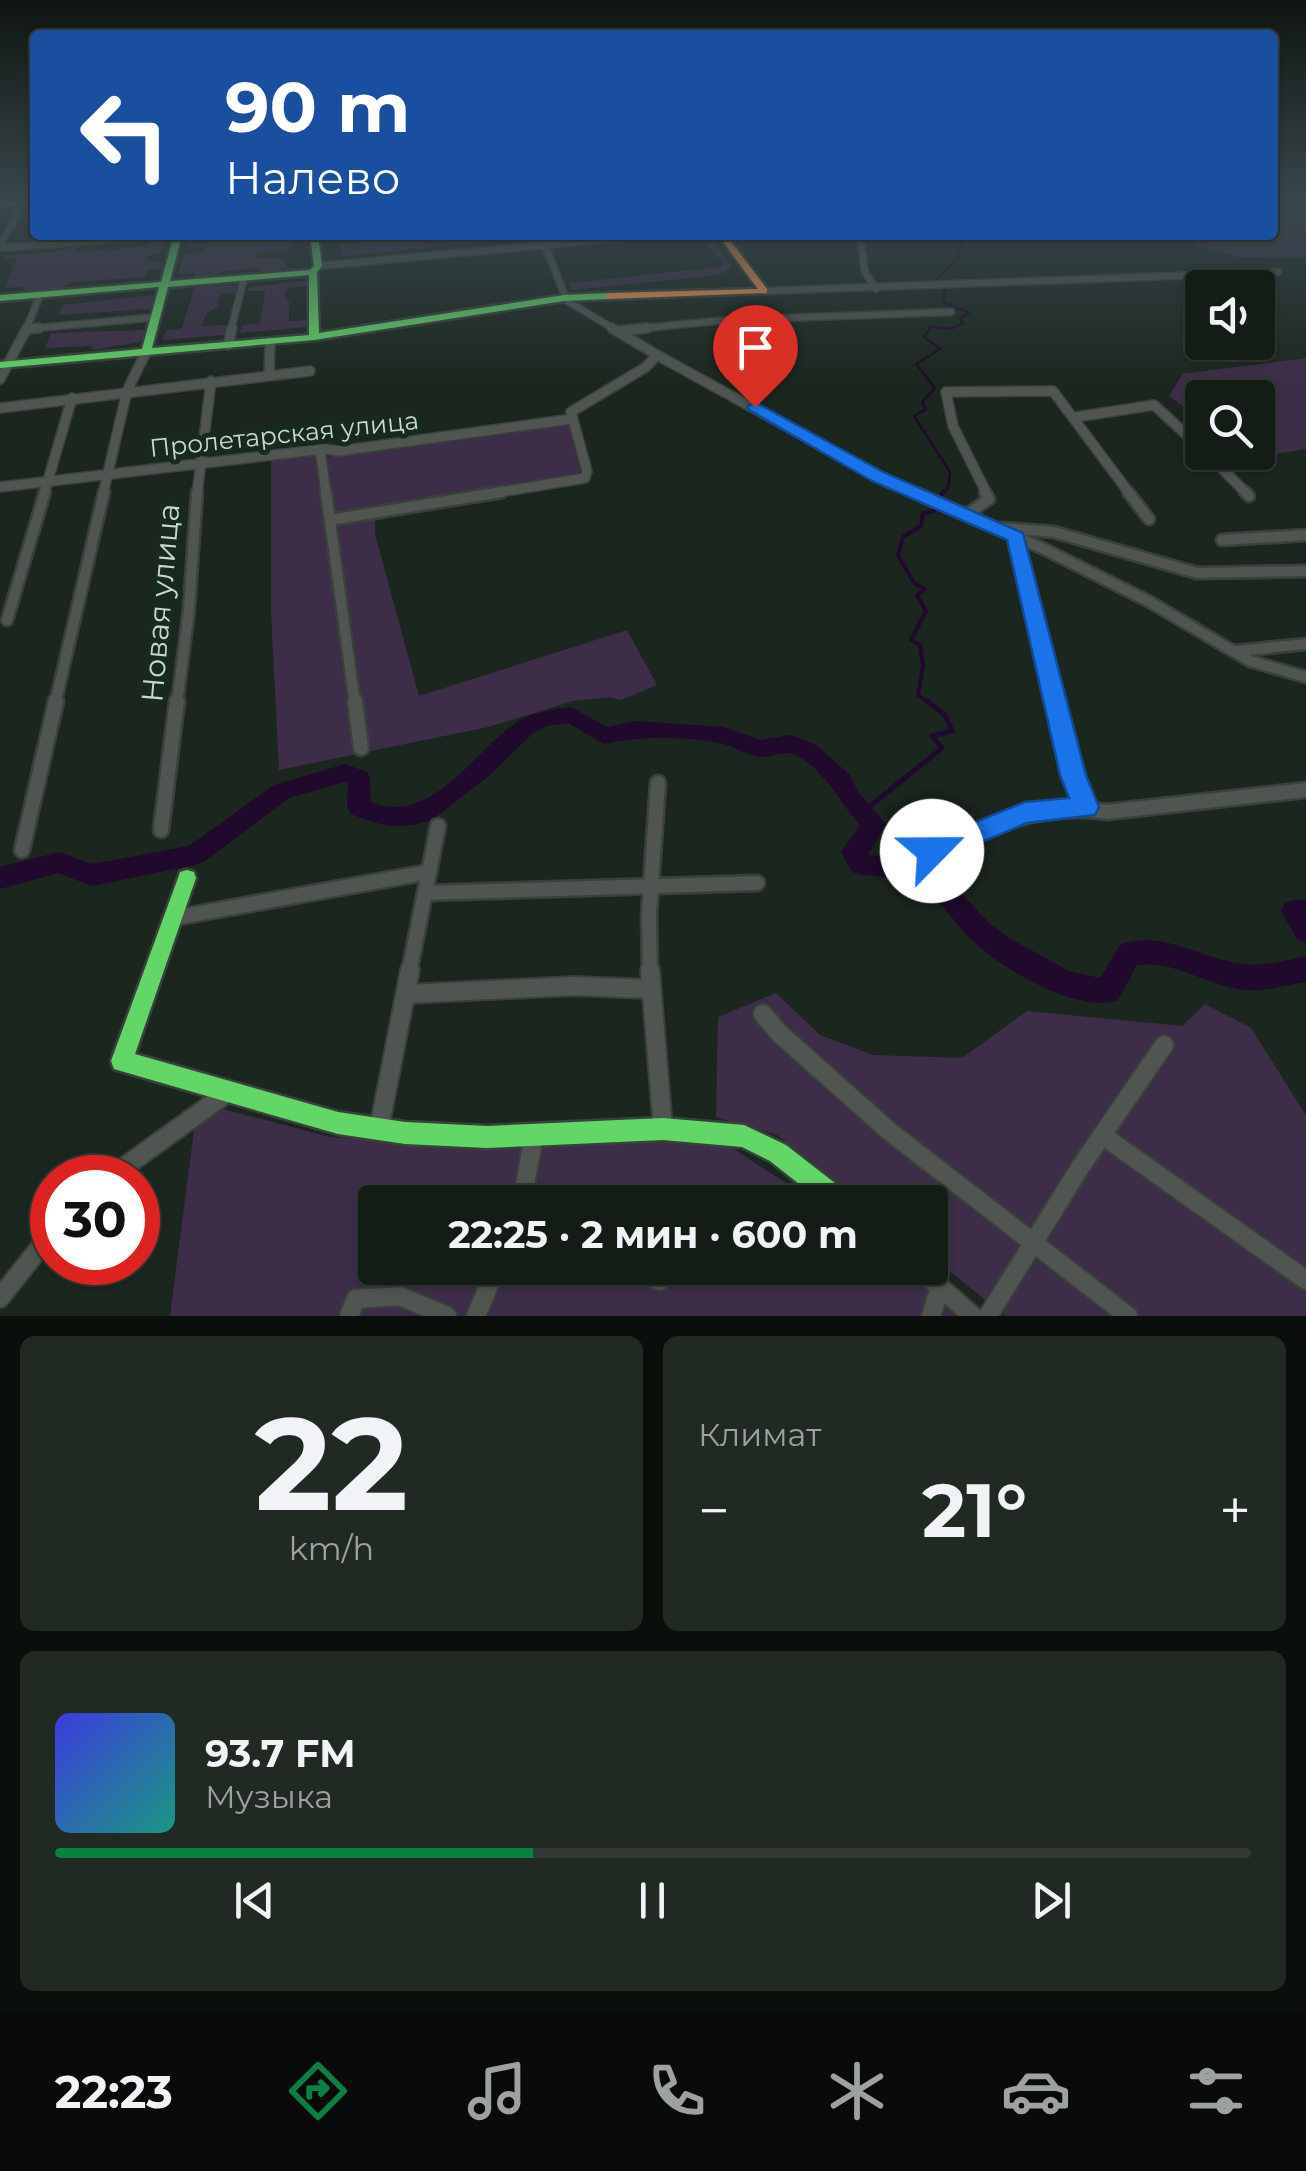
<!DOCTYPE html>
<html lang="ru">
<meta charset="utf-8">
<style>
body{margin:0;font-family:Montserrat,sans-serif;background:#212923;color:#f1f3f6;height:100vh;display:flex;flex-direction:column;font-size:38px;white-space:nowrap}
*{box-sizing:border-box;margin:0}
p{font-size:32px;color:#9da1a1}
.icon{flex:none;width:55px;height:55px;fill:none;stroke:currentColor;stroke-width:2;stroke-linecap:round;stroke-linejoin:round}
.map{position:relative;height:1316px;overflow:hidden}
.sheet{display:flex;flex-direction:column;gap:20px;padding:20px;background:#0b0f0c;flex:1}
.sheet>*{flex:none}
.hud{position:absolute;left:30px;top:30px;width:1248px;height:210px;border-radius:10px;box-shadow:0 2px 8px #0004,0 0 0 2px #333a35;background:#1a4fa0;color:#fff;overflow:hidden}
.fabs{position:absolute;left:1185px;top:270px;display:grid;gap:20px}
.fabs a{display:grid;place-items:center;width:90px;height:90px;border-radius:10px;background:#141c16;box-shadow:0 2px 8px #0004,0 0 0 2px #333a35;font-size:50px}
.speed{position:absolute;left:30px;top:1155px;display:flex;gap:20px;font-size:50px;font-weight:700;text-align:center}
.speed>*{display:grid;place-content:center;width:130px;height:130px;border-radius:50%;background:#141c16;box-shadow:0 2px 8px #0004,0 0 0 2px #333a35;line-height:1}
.speed .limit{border:15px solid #d22;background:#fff;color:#111}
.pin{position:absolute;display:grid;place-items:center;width:85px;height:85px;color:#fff;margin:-102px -42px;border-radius:50% 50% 50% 0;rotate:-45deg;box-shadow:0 0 10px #0007}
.pin .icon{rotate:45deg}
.me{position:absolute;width:110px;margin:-55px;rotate:67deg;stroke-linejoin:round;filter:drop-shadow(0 0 8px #0008)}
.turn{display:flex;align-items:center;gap:35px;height:210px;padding:0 30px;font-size:45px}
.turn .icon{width:130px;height:130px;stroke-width:2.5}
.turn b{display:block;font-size:70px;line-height:85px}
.big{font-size:75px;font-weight:700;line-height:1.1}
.sheet .card{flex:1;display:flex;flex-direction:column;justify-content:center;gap:15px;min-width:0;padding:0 35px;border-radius:15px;background:#212923}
.sheet .dial{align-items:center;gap:0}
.dial b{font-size:130px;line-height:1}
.song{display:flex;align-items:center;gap:30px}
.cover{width:120px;height:120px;border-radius:15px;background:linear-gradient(135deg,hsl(240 70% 55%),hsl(170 70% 35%))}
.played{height:10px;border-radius:5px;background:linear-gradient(90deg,#0b8043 40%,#333a35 40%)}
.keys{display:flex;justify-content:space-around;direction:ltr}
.heat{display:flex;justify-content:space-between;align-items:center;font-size:55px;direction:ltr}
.sheet .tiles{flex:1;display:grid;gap:20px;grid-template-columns:1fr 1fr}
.card:last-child{grid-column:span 2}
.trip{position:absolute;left:358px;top:1185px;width:590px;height:100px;border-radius:10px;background:#141c16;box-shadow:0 2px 8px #0004,0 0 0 2px #333a35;font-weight:700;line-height:100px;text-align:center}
.menu{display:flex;height:160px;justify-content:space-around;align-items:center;background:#080b09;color:#9da1a1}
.menu .icon{width:70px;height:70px}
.menu .on{color:#0b8043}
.menu b{font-size:45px;color:#f1f3f6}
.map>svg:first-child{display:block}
.green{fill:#3e2d48}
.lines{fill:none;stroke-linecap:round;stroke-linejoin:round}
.stream-far2{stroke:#20092c;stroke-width:2.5}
.stream-far1{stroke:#20092c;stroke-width:4}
.stream{stroke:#20092c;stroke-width:5}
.river{fill:#20092c;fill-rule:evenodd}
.street-far4-casing{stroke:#38423b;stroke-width:9}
.street-far3-casing{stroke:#38423b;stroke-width:12}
.street-far2-casing{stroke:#38423b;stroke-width:15}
.street-far1-casing{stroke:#38423b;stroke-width:19}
.street-casing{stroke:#38423b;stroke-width:22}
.fast-casing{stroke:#38423b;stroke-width:5}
.slow-casing{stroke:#38423b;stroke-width:5}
.street-far4{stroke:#505551;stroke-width:6}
.street-far3{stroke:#505551;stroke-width:9}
.street-far2{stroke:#505551;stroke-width:10}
.street-far1{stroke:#505551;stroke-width:14}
.street{stroke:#505551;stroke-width:18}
.fast{fill:#63d668;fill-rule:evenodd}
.slow{fill:#ff974d;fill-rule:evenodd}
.route{fill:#1a73e8;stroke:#114b97;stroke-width:2.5}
.labels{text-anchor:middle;stroke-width:10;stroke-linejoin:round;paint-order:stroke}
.far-street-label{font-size:25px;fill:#cbd8ce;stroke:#162b1d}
.street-label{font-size:30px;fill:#cbd8ce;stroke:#162b1d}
</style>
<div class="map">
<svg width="1306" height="1316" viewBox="0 0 1306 1316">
<rect width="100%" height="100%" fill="#1b261e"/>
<g class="green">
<polygon points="1273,202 1306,206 1306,258 1237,257 1196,245 1193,235 1272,235"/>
<polygon points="290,235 291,249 256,253 258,258 284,258 287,267 261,274 259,268 218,272 215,278 194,279 195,273 178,275 184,255 205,252 205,247 187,247 188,242"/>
<polygon points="432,235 535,235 536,236 342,256 339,244"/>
<polygon points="168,239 165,250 146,257 150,262 164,262 162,268 147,270 144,277 73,282 61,290 28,292 22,287 5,288 16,259 3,259 6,255 50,253 77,246 76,253 146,246 152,240"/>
<polygon points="715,243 731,267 719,275 572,290 569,283 721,267 724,263 706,244"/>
<polygon points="306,281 308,286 287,288 284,296 289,301 289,321 309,320 305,327 239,333 243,325 260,323 265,291 248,291 248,287"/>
<polygon points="238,285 235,293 220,295 217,307 207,313 201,326 226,325 225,335 162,340 166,331 182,328 195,287"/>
<polygon points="154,295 150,309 59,315 62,305"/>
<polygon points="145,330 140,342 93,350 91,346 45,348 51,333"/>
<polygon points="1306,358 1306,449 1269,455 1258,452 1258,398 1202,398 1202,420 1169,396 1183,374"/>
<polygon points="568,422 583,469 577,474 376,507 375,534 419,696 627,630 657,685 621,700 610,697 573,701 488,727 279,770 271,613 271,457 324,451 326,457"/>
<polygon points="776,993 820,1035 873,1055 962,1058 1027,1011 1182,1026 1205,1004 1251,1028 1306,1115 1306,1316 1005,1316 930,1255 930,1202 863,1202 777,1135 716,1117 718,1017"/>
<polygon points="223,1109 330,1137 484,1149 720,1140 815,1202 375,1202 375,1268 914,1268 985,1316 170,1316 194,1130"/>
</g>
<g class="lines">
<polyline class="stream-far2" points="941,494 948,488 950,472 914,416 926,409 922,402 935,388 916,364 940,349 924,337 931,327 950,329 964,323 959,318 969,313 943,302 945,286 937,279 954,263 967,235"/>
<polyline class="stream-far1" points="930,704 918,695 923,666 920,645 911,640 926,611 917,595 925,589 914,583 898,555 903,537 921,526 923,513 934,511 943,492"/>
<polyline class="stream" points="864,811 942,748 932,736 952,731 945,715 927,701"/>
<g class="river">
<path d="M 571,707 L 607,727 L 637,721 L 723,727 L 761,740 L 789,735 L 797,737 L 816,745 L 849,774 L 859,793 L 886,824 L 868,855 L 904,857 L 929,866 L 946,877 L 990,924 L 1009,938 L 1069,971 L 1100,978 L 1120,945 C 1163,929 1200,959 1243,964 C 1264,967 1286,960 1306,956 L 1306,982 C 1286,985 1264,992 1244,990 C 1207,986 1175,960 1137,965 L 1118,1000 C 1079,1015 1001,968 973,941 C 954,924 941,899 920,885 C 899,872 874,880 852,872 L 841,852 L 860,825 C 839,802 827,773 799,757 C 786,748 776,757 762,757 C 748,757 733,745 719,743 C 681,736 641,736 604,744 L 568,723 L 546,726 L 532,734 L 490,775 L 432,820 C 400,831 381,826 351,814 L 347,807 L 348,783 L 345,782 L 289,798 L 204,862 L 195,865 L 92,886 L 58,873 L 0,889 L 0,867 L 59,852 L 92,864 L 189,846 L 274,785 L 345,764 L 367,772 L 370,778 L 371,802 C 433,827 473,750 519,721 C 535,711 553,710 571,707 Z"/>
<polygon points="1294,900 1306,900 1306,943 1297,939 1281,911 1285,903"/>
</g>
<defs>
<g id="street-far4">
<polyline points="541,235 567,301 616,330"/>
<polyline points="855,235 860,238 865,272 876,289"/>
<polyline points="313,238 343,235"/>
<polyline points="0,245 25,201"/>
<polyline points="0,248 175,235"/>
<polyline points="318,266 654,235"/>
<polyline points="764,291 1278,272"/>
<polyline points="27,329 157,317"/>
<polyline points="26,330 40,295"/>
<polyline points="231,330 244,278"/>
<polyline points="623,330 727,320 951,312"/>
</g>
<g id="street-far3">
<polyline points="27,329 39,328"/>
<polyline points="617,331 648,328"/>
<polyline points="228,345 232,328"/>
<polyline points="657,355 879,477 918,494"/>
<polyline points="269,375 270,342"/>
<polyline points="0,379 27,328"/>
<polyline points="0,408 310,371"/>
<polyline points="1076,417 1154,405 1202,449"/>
<polyline points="320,449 326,494"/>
<polyline points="1206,452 1247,494"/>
<polyline points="0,487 324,449 339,451 572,419"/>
<polyline points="44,494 72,398"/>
<polyline points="103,494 127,391 146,352"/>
<polyline points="197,494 211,381"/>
<polyline points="487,494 585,478 587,471 571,412 646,367 657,355 612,328"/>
<polyline points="987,494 953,426 946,392 1053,391 1130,494"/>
</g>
<g id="street-far2">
<polyline points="326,492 355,704"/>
<polyline points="913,492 1042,548 1150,602 1250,661 1306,677"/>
<polyline points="1128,492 1149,519"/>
<polyline points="1245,492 1249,496"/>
<polyline points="966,515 989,499 985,492"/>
<polyline points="330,520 502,492"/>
<polyline points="1002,528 1054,532 1197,573 1306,571"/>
<polyline points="1016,537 1056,704"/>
<polyline points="1222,540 1306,535"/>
<polyline points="7,620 45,492"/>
<polyline points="1236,651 1306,644"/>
<polyline points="55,704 104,492"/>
<polyline points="177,704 189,609 197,492"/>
</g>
<g id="street-far1">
<polyline points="355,701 361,748"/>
<polyline points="1055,701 1085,807"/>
<polyline points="161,830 177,701"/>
<polyline points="22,850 56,701"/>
<path d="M 932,851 C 990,826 1043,802 1107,812 L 1306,790"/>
<polyline points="425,893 757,883"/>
<polyline points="173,918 429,872"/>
<polyline points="409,973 438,826"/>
<polyline points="650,973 649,914 658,783"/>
</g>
<g id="street">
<polyline points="650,970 663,1129"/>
<polyline points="406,994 574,986 651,989"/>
<polyline points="763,1014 779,1033 889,1131 1128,1316"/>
<polyline points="379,1129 410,970"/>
<polyline points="1102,1135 1306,1280"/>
<polyline points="109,1178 227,1093"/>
<polyline points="522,1202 534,1135"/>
<polyline points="628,1268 660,1281"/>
<polyline points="918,1268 973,1316"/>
<polyline points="0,1298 52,1232"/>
<polyline points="349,1316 356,1299 400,1296 447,1316"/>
<polyline points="476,1316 496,1268"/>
<polyline points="931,1316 940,1287"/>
<polyline points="988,1316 1081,1166 1164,1045"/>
</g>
<g id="fast">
<path d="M 174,235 L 182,235 L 170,281 L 310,270 L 314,266 L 310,235 L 318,235 L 322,266 L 317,272 L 319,333 L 564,295 L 609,293 L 614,296 L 609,299 L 564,301 L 314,340 L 0,368 L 0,362 L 142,349 L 159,287 L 0,301 L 0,295 L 161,282 ZM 309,275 L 309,335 L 152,348 L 168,287 Z"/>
<polygon points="187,870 194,872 196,878 135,1054 338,1112 405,1122 487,1126 663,1118 744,1125 786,1145 849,1194 853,1202 822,1202 770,1161 742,1147 663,1140 487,1148 405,1144 338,1134 114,1069 111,1061 178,878 180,872"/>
</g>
<g id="slow">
<polygon points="35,201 35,204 0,207 0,203"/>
<polygon points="718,235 726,235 767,289 767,293 609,299 604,296 609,293 758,289"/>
</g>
</defs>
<use href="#street-far4" class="street-far4-casing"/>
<use href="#street-far3" class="street-far3-casing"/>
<use href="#street-far2" class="street-far2-casing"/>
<use href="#street-far1" class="street-far1-casing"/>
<use href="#street" class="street-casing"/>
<use href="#fast" class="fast-casing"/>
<use href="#slow" class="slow-casing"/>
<use href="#street-far4" class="street-far4"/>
<use href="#street-far3" class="street-far3"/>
<use href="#street-far2" class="street-far2"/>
<use href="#street-far1" class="street-far1"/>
<use href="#street" class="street"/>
<use href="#fast" class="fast"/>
<use href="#slow" class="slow"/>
</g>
<linearGradient id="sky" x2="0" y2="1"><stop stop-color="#0f1510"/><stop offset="0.52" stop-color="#39474c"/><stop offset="1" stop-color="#39474c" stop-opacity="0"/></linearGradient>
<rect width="1306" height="386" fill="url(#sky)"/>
<polygon class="route" points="755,402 885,473 1023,533 1086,775 1099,807 1095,815 1027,823 932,863 923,859 919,851 923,843 1025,802 1069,798 1060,775 1007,540 872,481 749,410 747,407"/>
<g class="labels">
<g class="far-street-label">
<text transform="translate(284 434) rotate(-6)" y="9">Пролетарская улица</text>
</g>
<g class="street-label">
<text transform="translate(161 603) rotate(-85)" y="10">Новая улица</text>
</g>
</g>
</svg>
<div class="fabs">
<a><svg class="icon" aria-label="sound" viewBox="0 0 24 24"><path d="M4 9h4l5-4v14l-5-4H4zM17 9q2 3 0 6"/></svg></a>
<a><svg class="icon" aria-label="search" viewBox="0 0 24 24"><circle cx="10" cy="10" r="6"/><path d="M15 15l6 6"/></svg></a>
</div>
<div class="speed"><div class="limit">30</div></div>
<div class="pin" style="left:755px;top:407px;background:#d93025"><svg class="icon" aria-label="arrive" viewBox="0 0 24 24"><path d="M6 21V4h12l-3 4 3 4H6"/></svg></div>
<svg class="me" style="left:932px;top:851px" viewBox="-20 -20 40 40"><circle r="19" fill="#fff"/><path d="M0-13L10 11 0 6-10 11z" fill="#1a73e8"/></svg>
<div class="trip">22:25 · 2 мин · 600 m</div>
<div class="hud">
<div class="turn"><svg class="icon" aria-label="left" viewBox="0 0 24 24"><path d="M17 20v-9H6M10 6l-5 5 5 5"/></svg><div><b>90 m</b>Налево</div></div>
</div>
</div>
<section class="sheet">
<div class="tiles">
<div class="card dial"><b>22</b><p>km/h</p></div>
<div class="card"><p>Климат</p>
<div class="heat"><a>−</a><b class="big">21°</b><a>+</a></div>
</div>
<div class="card">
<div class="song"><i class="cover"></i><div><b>93.7 FM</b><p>Музыка</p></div></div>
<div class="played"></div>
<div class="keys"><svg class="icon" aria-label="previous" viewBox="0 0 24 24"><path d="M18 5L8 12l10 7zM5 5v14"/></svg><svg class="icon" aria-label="pause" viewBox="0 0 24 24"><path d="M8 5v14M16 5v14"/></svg><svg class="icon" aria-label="next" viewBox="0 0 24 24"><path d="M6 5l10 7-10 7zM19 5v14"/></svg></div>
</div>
</div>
</section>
<nav class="menu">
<b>22:23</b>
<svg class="icon on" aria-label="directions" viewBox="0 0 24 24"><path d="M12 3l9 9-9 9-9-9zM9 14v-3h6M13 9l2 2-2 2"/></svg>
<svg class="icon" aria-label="music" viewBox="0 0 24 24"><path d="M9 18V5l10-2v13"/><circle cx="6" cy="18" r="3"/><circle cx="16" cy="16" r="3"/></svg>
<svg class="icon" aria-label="phone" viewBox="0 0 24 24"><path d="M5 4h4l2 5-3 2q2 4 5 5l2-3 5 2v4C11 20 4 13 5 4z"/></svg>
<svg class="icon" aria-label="climate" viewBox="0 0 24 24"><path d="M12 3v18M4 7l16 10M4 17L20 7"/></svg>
<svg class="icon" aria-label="car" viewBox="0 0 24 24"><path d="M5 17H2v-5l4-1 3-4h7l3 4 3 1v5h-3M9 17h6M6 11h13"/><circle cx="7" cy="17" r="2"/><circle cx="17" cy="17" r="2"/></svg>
<svg class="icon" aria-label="filters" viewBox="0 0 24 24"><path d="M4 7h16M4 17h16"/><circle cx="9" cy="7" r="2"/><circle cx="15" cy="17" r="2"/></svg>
</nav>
